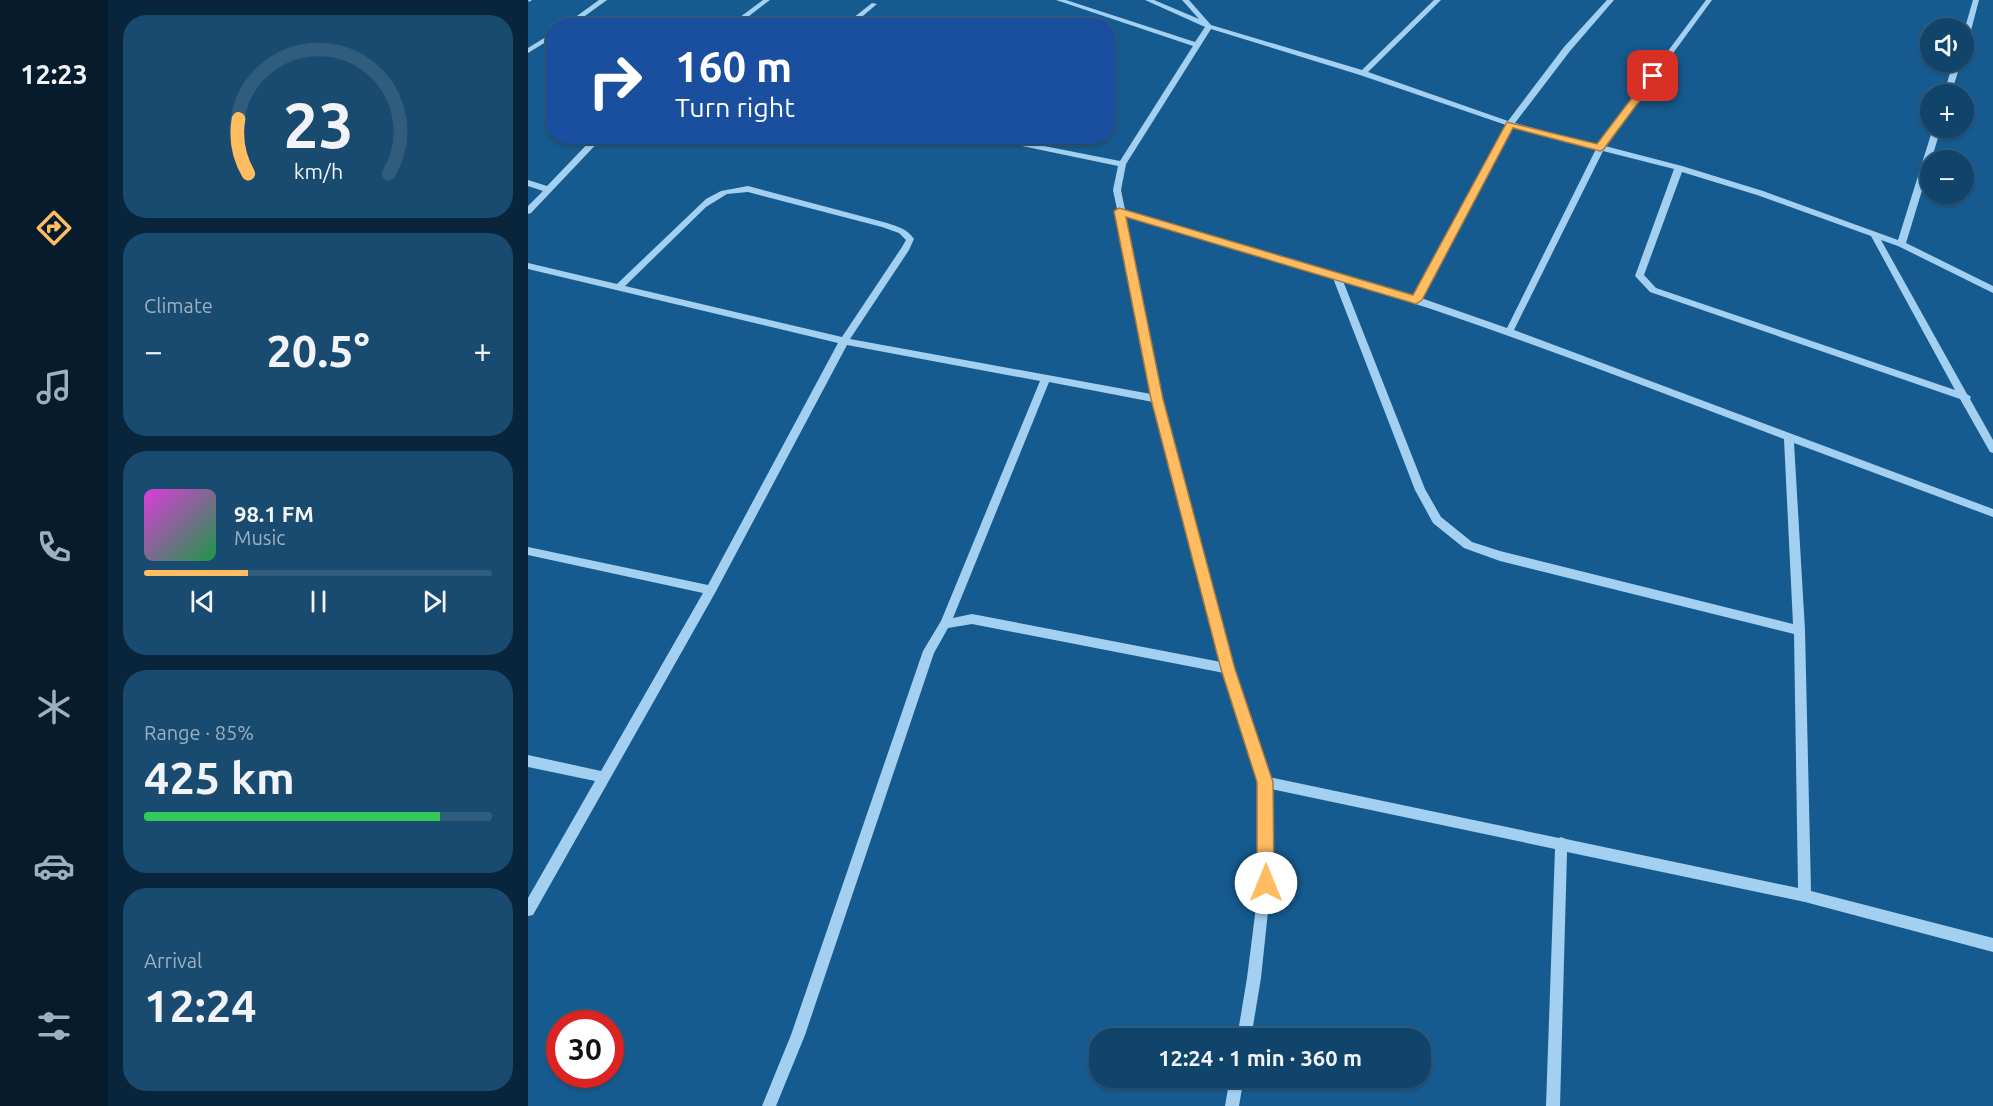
<!DOCTYPE html>
<meta charset="utf-8">
<style>
body{margin:0;font-family:Ubuntu,sans-serif;background:#194b71;color:#f1f3f6;height:100vh;display:flex;flex-direction:column;font-size:22px;white-space:nowrap}
*{box-sizing:border-box;margin:0}
p{font-size:20px;color:#9cb0c1}
.icon{flex:none;width:33px;height:33px;fill:none;stroke:currentColor;stroke-width:2;stroke-linecap:round;stroke-linejoin:round}
.map{position:relative;flex:1;overflow:hidden}
.panel{display:flex;flex-direction:column;gap:15px;padding:15px;background:#09253b;width:420px}
.panel>*{flex:none}
.hud{position:absolute;left:18px;top:18px;width:570px;height:126px;border-radius:24px;box-shadow:0 2px 4px #0004,0 0 0 2px #305c7e;background:#1a4fa0;color:#fff;overflow:hidden}
.tools{position:absolute;left:1392px;top:18px;display:grid;gap:12px}
.tools a{display:grid;place-items:center;width:54px;height:54px;border-radius:50%;background:#10446b;box-shadow:0 2px 4px #0004,0 0 0 2px #305c7e;font-size:30px}
.speed{position:absolute;left:18px;top:1010px;display:flex;gap:12px;font-size:30px;font-weight:700;text-align:center}
.speed>*{display:grid;place-content:center;width:78px;height:78px;border-radius:50%;background:#10446b;box-shadow:0 2px 4px #0004,0 0 0 2px #305c7e;line-height:1}
.speed .limit{border:9px solid #d22;background:#fff;color:#111}
.pin{position:absolute;display:grid;place-items:center;width:51px;height:51px;color:#fff;margin:-26px;border-radius:12px;box-shadow:0 3px 9px #0006}
.me{position:absolute;width:66px;margin:-33px;rotate:0deg;stroke-linejoin:round;filter:drop-shadow(0 0 4px #0008)}
.turn{display:flex;align-items:center;gap:21px;height:126px;padding:0 30px;font-size:27px}
.turn .icon{width:78px;height:78px;stroke-width:2.5}
.turn b{display:block;font-size:42px;line-height:51px}
.big{font-size:45px;font-weight:700;line-height:1.1}
.panel .widget{flex:1;display:flex;flex-direction:column;justify-content:center;gap:9px;min-width:0;padding:0 21px;border-radius:24px;background:#194b71}
.panel .dial{align-items:center;gap:0}
.dial svg{height:156px;overflow:visible;fill:none;stroke:#305c7e;stroke-width:7;stroke-linecap:round;text-anchor:middle}
.dial text{fill:#f1f3f6;stroke:none}
.song{display:flex;align-items:center;gap:18px}
.cover{width:72px;height:72px;border-radius:9px;background:linear-gradient(135deg,hsl(300 70% 55%),hsl(140 70% 35%))}
.played{height:6px;border-radius:3px;background:linear-gradient(90deg,#ffbc61 30%,#305c7e 30%)}
.keys{display:flex;justify-content:space-around;direction:ltr}
.heat{display:flex;justify-content:space-between;align-items:center;font-size:33px;direction:ltr}
.charge{height:9px;border-radius:4px;background:linear-gradient(90deg,#34c759 85%,#305c7e 0)}
.trip{position:absolute;left:561px;top:1028px;width:342px;height:60px;border-radius:24px;background:#10446b;box-shadow:0 2px 4px #0004,0 0 0 2px #305c7e;font-weight:700;line-height:60px;text-align:center}
main{display:flex;flex:1;min-height:0}
.tab-bar{display:flex;flex-direction:column;width:108px;justify-content:space-around;align-items:center;background:#061b2b;color:#9cb0c1}
.tab-bar .icon{width:42px;height:42px}
.tab-bar .current{color:#ffbc61}
.tab-bar b{font-size:27px;color:#f1f3f6}
.map>svg:first-child{display:block}
.lines{fill:none;stroke-linecap:round;stroke-linejoin:round}
.minor{fill:#a3d0f0;fill-rule:evenodd}
.route{fill:#ffbc61;stroke:#a67a3f;stroke-width:1.5}
</style>
<main>
<nav class="tab-bar">
<b>12:23</b>
<svg class="icon current" aria-label="directions" viewBox="0 0 24 24"><path d="M12 3l9 9-9 9-9-9zM9 14v-3h6M13 9l2 2-2 2"/></svg>
<svg class="icon" aria-label="music" viewBox="0 0 24 24"><path d="M9 18V5l10-2v13"/><circle cx="6" cy="18" r="3"/><circle cx="16" cy="16" r="3"/></svg>
<svg class="icon" aria-label="phone" viewBox="0 0 24 24"><path d="M5 4h4l2 5-3 2q2 4 5 5l2-3 5 2v4C11 20 4 13 5 4z"/></svg>
<svg class="icon" aria-label="climate" viewBox="0 0 24 24"><path d="M12 3v18M4 7l16 10M4 17L20 7"/></svg>
<svg class="icon" aria-label="car" viewBox="0 0 24 24"><path d="M5 17H2v-5l4-1 3-4h7l3 4 3 1v5h-3M9 17h6M6 11h13"/><circle cx="7" cy="17" r="2"/><circle cx="17" cy="17" r="2"/></svg>
<svg class="icon" aria-label="filters" viewBox="0 0 24 24"><path d="M4 7h16M4 17h16"/><circle cx="9" cy="7" r="2"/><circle cx="15" cy="17" r="2"/></svg>
</nav>
<section class="panel">
<div class="widget dial"><svg viewBox="0 0 100 80">
<path d="M14 69A42 42 0 1 1 86 69"/>
<path d="M14 69A42 42 0 0 1 9 41" stroke="#ffbc61"/>
<text x="50" y="56" font-size="32" font-weight="700">23</text>
<text x="50" y="72" font-size="11">km/h</text>
</svg></div>
<div class="widget"><p>Climate</p>
<div class="heat"><a>−</a><b class="big">20.5°</b><a>+</a></div>
</div>
<div class="widget">
<div class="song"><i class="cover"></i><div><b>98.1 FM</b><p>Music</p></div></div>
<div class="played"></div>
<div class="keys"><svg class="icon" aria-label="previous" viewBox="0 0 24 24"><path d="M18 5L8 12l10 7zM5 5v14"/></svg><svg class="icon" aria-label="pause" viewBox="0 0 24 24"><path d="M8 5v14M16 5v14"/></svg><svg class="icon" aria-label="next" viewBox="0 0 24 24"><path d="M6 5l10 7-10 7zM19 5v14"/></svg></div>
</div>
<div class="widget"><p>Range · 85%</p><b class="big">425 km</b><div class="charge"></div></div>
<div class="widget"><p>Arrival</p><b class="big">12:24</b></div>
</section>
<div class="map">
<svg width="1465" height="1106" viewBox="0 0 1465 1106">
<rect width="100%" height="100%" fill="#165b8f"/>
<g class="lines">
<g class="minor">
<polygon points="0,0 4,0 1,2"/>
<polygon points="71,0 79,0 43,26 35,26"/>
<polygon points="235,0 242,0 208,26 200,26"/>
<path d="M 528,0 L 538,0 L 667,42 L 677,27 L 617,0 L 626,0 L 671,19 L 654,0 L 661,0 L 683,25 L 834,70 L 906,0 L 913,0 L 840,72 L 980,121 L 1036,47 L 1079,0 L 1086,0 L 1042,51 L 987,123 L 1070,145 L 1178,0 L 1184,0 L 1077,146 L 1154,166 L 1235,191 L 1370,240 L 1405,128 L 1413,128 L 1378,243 L 1465,286 L 1465,293 L 1370,246 L 1353,240 L 1439,394 L 1443,397 L 1442,399 L 1465,440 L 1465,453 L 1462,452 L 1432,399 L 1122,292 L 1107,276 L 1146,169 L 1075,151 L 986,330 L 1465,509 L 1465,517 L 1266,443 L 1277,630 L 1283,891 L 1465,938 L 1465,952 L 1277,902 L 1039,852 L 1032,1106 L 1018,1106 L 1027,849 L 743,789 L 743,883 L 733,978 L 723,1038 L 709,1038 L 719,978 L 731,883 L 731,782 L 696,673 L 444,624 L 420,628 L 406,653 L 277,1035 L 248,1106 L 234,1106 L 263,1035 L 395,651 L 413,621 L 512,381 L 319,345 L 187,593 L 5,915 L 0,916 L 0,898 L 67,781 L 0,767 L 0,755 L 73,771 L 175,593 L 0,555 L 0,547 L 180,585 L 310,343 L 0,269 L 0,263 L 89,284 L 178,199 L 193,191 L 220,186 L 359,223 C 371,227 379,229 386,239 L 381,250 L 322,339 L 623,394 L 589,213 L 587,211 L 589,209 L 585,190 L 590,166 L 446,136 L 465,136 L 592,161 L 665,46 ZM 683,29 L 832,75 L 978,125 L 886,296 L 597,210 L 593,190 L 598,164 ZM 984,127 L 1068,149 L 979,328 L 893,298 ZM 1154,172 L 1229,195 L 1343,236 L 1427,390 L 1128,288 L 1116,275 ZM 220,192 L 354,227 L 371,233 L 378,240 L 374,247 L 314,337 L 97,286 L 178,207 L 199,194 ZM 598,216 L 805,278 L 887,490 L 905,523 L 936,548 L 972,561 L 1266,634 L 1270,888 L 1038,839 L 1033,837 L 1031,838 L 741,777 L 706,669 L 634,399 ZM 815,281 C 964,326 1110,384 1256,439 L 1265,624 L 972,551 L 944,542 L 913,517 L 897,489 ZM 521,382 L 625,402 L 693,662 L 444,614 L 425,618 Z"/>
<polygon points="1445,0 1451,0 1440,42 1436,44 1436,31"/>
<polygon points="344,3 349,4 323,26 315,26"/>
<polygon points="26,32 26,37 0,53 0,48"/>
<polygon points="1425,62 1433,62 1423,94 1416,94"/>
<polygon points="67,136 76,136 3,213 0,214 0,206 15,191 0,186 0,180 19,186"/>
<polygon points="702,1077 716,1077 711,1106 697,1106"/>
</g>
</g>
<polygon class="route" points="1122,74 1130,76 1075,150 1072,151 985,128 894,300 888,304 598,217 635,399 707,669 745,782 746,883 743,889 738,892 732,889 729,883 729,782 693,669 623,399 586,211 591,208 885,295 979,122 1069,144"/>
</svg>
<div class="tools">
<a><svg class="icon" aria-label="sound" viewBox="0 0 24 24"><path d="M4 9h4l5-4v14l-5-4H4zM17 9q2 3 0 6"/></svg></a>
<a>+</a>
<a>−</a>
</div>
<div class="speed"><div class="limit">30</div></div>
<div class="pin" style="left:1125px;top:76px;background:#d93025"><svg class="icon" aria-label="arrive" viewBox="0 0 24 24"><path d="M6 21V4h12l-3 4 3 4H6"/></svg></div>
<svg class="me" style="left:738px;top:883px" viewBox="-20 -20 40 40"><circle r="19" fill="#fff"/><path d="M0-13L10 11 0 6-10 11z" fill="#ffbc61"/></svg>
<div class="trip">12:24 · 1 min · 360 m</div>
<div class="hud">
<div class="turn"><svg class="icon" aria-label="right" viewBox="0 0 24 24"><path d="M7 20v-9h11M14 6l5 5-5 5"/></svg><div><b>160 m</b>Turn right</div></div>
</div>
</div>
</main>
